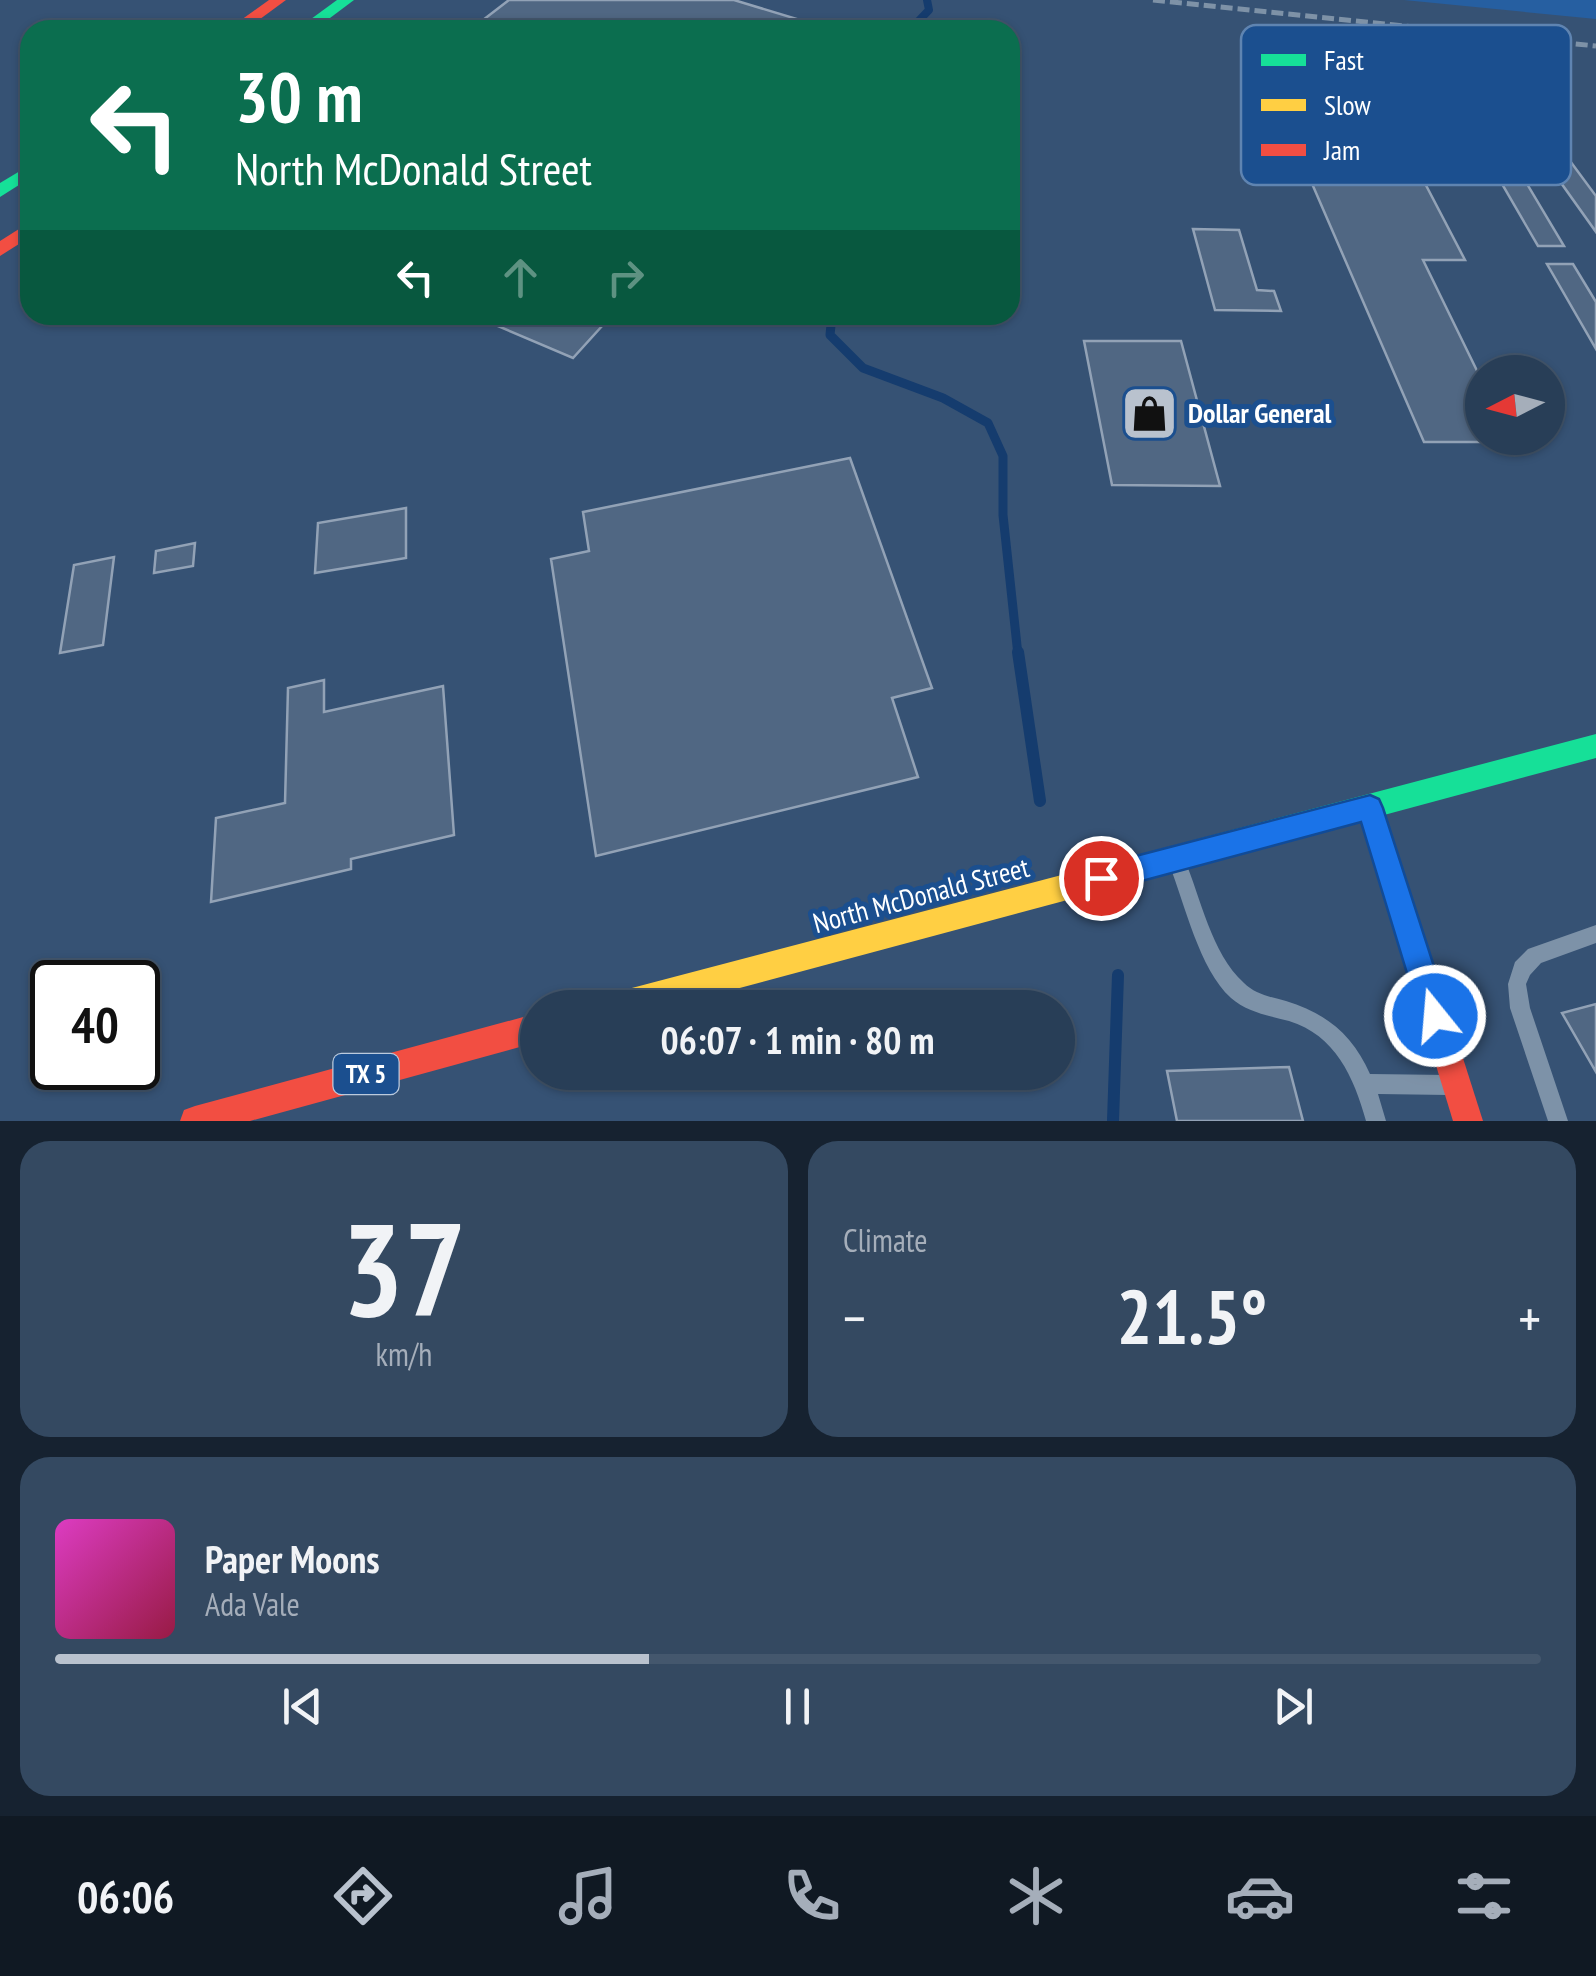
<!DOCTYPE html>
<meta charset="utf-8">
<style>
body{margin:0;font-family:"PT Sans Narrow",sans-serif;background:#344961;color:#f1f3f6;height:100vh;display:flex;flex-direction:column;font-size:38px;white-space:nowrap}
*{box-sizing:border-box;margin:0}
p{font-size:32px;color:#a5aeba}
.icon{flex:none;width:55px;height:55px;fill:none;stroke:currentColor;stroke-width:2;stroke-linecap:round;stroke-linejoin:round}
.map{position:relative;height:1121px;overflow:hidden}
.details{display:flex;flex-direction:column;gap:20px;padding:20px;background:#162230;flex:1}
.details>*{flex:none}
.hud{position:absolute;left:20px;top:20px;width:1000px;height:305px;border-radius:30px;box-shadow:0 2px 8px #0004,0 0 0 2px #44576d;background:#0b6e4f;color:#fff;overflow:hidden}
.needle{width:65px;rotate:264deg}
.fabs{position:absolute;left:1465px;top:355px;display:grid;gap:20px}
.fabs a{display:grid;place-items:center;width:100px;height:100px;border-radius:50%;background:#283e57;box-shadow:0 2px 8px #0004,0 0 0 2px #44576d;font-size:50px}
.speed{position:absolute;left:30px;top:960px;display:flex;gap:20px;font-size:50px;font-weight:700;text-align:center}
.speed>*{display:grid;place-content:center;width:130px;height:130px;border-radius:50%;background:#283e57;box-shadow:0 2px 8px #0004,0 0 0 2px #44576d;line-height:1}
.speed .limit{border:5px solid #111;border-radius:15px;background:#fff;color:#111}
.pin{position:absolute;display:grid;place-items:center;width:85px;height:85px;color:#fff;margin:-42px;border:5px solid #fff;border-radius:50%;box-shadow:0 2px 10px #0007}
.me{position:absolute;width:110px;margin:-55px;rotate:343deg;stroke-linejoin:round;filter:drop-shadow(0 0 8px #0008)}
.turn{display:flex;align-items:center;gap:35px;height:210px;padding:0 50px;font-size:45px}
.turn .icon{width:130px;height:130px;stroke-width:2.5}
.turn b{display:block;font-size:70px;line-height:85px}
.lanes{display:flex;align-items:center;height:95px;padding:0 50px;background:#0003;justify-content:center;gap:50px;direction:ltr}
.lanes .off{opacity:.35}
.big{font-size:75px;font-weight:700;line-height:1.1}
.details .widget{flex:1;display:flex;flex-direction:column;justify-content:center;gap:15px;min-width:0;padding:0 35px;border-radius:30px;background:#344961}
.details .dial{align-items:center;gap:0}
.dial b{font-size:130px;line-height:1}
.song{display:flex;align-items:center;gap:30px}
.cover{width:120px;height:120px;border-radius:15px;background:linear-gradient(135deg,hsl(310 70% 55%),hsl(340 70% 35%))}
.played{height:10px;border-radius:5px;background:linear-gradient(90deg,#b9c2ce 40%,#44576d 40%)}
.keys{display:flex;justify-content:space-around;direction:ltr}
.heat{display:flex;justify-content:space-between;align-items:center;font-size:55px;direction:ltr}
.details .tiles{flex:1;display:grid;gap:20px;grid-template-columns:1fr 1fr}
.widget:last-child{grid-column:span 2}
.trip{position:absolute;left:520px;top:990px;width:555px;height:100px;border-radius:50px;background:#283e57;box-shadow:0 2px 8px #0004,0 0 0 2px #44576d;font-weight:700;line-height:100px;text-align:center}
.dock{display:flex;height:160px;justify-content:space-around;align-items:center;background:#101923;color:#a5aeba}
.dock .icon{width:70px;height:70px}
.dock .current{color:#b9c2ce}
.dock b{font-size:45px;color:#f1f3f6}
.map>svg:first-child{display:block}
.green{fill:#265fa1}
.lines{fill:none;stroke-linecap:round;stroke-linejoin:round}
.stream-far2{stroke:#153c6e;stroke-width:8}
.stream-far1{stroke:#153c6e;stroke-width:9}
.stream{stroke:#153c6e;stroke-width:12}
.building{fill:#506783;stroke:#92a2b6;stroke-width:2.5}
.lane{fill:#7d92a8;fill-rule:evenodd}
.fast{fill:#16e098;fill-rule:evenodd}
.slow{fill:#ffcf43;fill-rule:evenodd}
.jam{fill:#f24e42;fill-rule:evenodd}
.rail{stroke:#7e92a7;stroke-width:5;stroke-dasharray:12 5;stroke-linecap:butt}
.route{fill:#1a73e8;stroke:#114b97;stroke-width:2.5}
.labels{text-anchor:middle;stroke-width:10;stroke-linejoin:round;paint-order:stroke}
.shield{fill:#1b4f8f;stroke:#bbcadd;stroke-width:2.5}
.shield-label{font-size:25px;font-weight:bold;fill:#fff}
.poi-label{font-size:28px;font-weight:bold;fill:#fff;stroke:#1b4f8f;text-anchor:start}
.street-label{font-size:28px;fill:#fff;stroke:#1b4f8f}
.key{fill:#1b4f8f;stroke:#5f84b1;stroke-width:2.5}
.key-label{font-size:28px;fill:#fff}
</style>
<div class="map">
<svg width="1596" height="1121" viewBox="0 0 1596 1121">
<rect width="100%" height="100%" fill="#365274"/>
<polygon class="green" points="1404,0 1596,0 1596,19"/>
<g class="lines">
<polyline class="stream-far2" points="910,30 929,10 927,0"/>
<polyline class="stream-far1" points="832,315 830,335 863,368 943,398 988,423 1003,456 1003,515 1018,655"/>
<g class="stream">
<polyline points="1018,652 1040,801"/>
<polyline points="1113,1121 1118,975"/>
</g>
</g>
<g class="building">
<polygon points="509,0 734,0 833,30 470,30"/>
<polygon points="1462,115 1486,115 1564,246 1538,246"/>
<polygon points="1284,119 1356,119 1370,147 1406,147 1465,260 1423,260 1482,381 1482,438 1510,438 1513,442 1424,442"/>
<polygon points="1542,123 1596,196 1596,232 1519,124"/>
<polygon points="1193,229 1239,230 1257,290 1274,291 1281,311 1215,310"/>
<polygon points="1547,264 1573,264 1596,302 1596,349"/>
<polygon points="472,315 612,315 573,358"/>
<polygon points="1084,341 1181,341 1220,486 1112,485"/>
<polygon points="850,458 932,688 892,698 918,777 596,856 551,559 589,551 583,512"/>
<polygon points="406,508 406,558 315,573 318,523"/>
<polygon points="195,543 193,566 154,573 156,551"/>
<polygon points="114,557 103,645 60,653 74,565"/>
<polygon points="324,680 324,712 443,686 454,835 351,859 351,869 211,902 216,818 285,803 288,688"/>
<polygon points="1596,1004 1596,1072 1562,1013"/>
<polygon points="1289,1067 1303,1121 1177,1121 1167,1071"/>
</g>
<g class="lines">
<g class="lane">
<path d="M 1178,855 L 1184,858 C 1201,898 1211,953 1244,983 C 1255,994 1270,997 1286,1001 C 1326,1013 1353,1035 1370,1074 L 1448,1075 L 1455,1078 L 1458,1085 L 1455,1092 L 1448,1095 L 1378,1094 L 1386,1121 L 1366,1121 C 1354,1077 1335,1035 1289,1021 C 1269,1016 1247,1012 1231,998 C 1199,969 1185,904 1169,864 L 1172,858 Z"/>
<polygon points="1596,925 1596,943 1541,963 1530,975 1526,984 1530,1008 1568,1121 1548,1121 1510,1008 1508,984 1515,962 1528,949"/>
</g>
<g class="fast">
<polygon points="337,0 354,0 314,30 296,30"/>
<polygon points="30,165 30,178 0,197 0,183"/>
<polygon points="1596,734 1596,758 1187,868 1178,864 1174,855 1178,846 1187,842"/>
</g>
<polygon class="slow" points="1187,842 1196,846 1200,855 1196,864 1187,868 665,1008 595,1008 599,998 609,994"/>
<g class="jam">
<polygon points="269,0 286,0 245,30 227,30"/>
<polygon points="30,222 30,237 0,256 0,241"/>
<polygon points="1370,794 1379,798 1383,807 1483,1121 1453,1121 1357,807 1361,798"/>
<polygon points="538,1013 538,1042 250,1121 180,1121 184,1110 195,1106"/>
</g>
<polyline class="rail" points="1153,0 1596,46"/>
</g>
<polygon class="route" points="1370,795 1379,799 1383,808 1450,1016 1445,1026 1435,1031 1425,1026 1420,1016 1361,822 1101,892 1091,888 1087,878 1091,869 1101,865"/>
<defs>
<symbol id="shop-square" viewBox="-11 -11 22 22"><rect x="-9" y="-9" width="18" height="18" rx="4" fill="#b9c2ce" stroke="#1b4f8f"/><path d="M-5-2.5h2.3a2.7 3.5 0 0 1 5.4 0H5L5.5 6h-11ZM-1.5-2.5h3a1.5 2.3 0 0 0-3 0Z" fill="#111"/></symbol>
</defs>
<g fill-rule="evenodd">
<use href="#shop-square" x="1118" y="382" width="63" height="63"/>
</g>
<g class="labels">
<rect class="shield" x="333.5" y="1054" width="65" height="40" rx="8"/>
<g class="shield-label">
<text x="366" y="1083">TX 5</text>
</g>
<g class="poi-label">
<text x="1188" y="423">Dollar General</text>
</g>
<g class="street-label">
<text transform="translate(921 895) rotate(-15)" y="10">North McDonald Street</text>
</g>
</g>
<rect x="1241" y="25" width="330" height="160" rx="15" class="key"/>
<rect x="1261" y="54" width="45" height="12" fill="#16e098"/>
<rect x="1261" y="99" width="45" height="12" fill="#ffcf43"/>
<rect x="1261" y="144" width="45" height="12" fill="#f24e42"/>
<g class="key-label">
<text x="1324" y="70">Fast</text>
<text x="1324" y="115">Slow</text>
<text x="1324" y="160">Jam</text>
</g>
</svg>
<div class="fabs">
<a><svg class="needle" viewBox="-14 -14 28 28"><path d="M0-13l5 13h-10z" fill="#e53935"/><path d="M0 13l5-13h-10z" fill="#a5aeba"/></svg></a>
</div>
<div class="speed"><div class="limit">40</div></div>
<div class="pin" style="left:1101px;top:878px;background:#d93025"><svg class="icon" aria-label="arrive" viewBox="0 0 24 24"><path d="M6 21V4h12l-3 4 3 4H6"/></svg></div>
<svg class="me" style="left:1435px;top:1016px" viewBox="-20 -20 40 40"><circle r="17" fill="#1a73e8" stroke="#fff" stroke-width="3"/><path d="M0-11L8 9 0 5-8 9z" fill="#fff"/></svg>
<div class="trip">06:07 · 1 min · 80 m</div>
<div class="hud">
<div class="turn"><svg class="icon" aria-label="left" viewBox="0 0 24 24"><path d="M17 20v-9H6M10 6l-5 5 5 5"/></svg><div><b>30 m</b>North McDonald Street</div></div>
<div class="lanes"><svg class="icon" aria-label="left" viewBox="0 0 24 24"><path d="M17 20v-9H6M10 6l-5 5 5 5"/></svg><svg class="icon off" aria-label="ahead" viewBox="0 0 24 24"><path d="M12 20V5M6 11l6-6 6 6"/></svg><svg class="icon off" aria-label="right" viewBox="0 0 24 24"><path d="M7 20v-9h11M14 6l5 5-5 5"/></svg></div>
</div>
</div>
<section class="details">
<div class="tiles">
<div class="widget dial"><b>37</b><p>km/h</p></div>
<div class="widget"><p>Climate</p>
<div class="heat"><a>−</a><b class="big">21.5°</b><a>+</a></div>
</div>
<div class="widget">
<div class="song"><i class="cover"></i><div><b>Paper Moons</b><p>Ada Vale</p></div></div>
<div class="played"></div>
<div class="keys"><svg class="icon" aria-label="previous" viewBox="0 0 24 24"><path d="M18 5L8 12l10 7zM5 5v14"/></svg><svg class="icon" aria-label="pause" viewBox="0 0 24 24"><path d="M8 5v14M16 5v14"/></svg><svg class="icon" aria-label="next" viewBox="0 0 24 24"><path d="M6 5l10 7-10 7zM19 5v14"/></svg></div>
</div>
</div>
</section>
<nav class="dock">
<b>06:06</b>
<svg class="icon current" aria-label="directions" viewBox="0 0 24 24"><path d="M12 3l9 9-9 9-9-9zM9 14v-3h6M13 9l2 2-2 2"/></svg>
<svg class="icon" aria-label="music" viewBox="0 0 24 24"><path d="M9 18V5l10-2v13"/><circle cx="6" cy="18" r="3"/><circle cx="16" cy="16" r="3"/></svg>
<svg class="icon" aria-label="phone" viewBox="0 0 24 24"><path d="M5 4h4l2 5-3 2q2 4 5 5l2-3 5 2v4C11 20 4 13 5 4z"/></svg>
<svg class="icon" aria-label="climate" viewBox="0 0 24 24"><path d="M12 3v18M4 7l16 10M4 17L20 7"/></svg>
<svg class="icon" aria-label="car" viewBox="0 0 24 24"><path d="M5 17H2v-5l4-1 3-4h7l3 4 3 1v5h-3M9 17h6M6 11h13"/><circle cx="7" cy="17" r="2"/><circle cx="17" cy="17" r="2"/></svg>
<svg class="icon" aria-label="filters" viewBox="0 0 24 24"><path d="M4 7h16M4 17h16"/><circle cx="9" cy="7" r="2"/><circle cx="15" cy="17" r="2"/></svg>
</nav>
